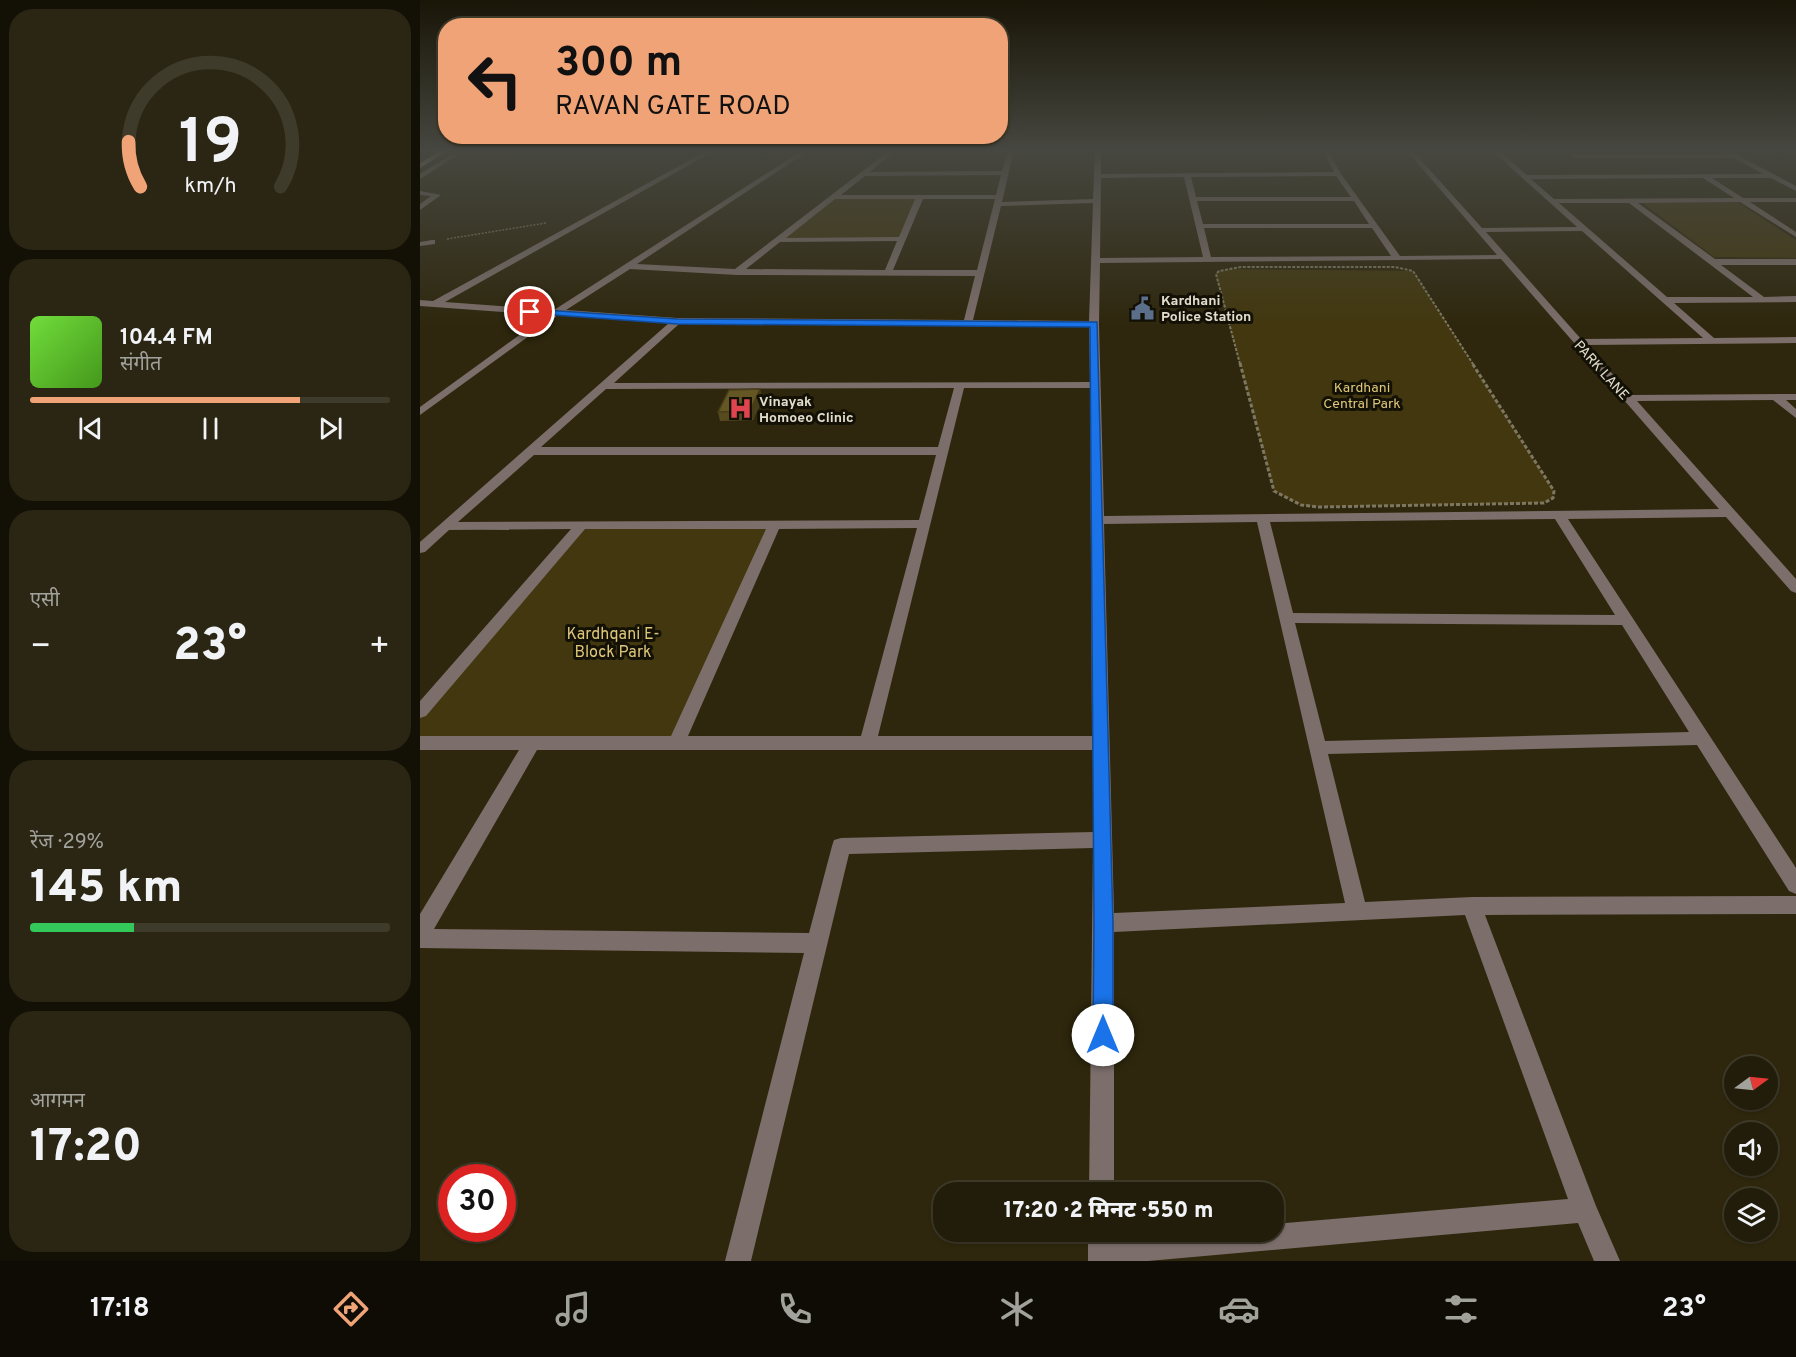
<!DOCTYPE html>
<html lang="hi">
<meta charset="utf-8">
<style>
body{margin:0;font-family:Overpass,"Noto Sans Devanagari",sans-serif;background:#2a2613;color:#f1f3f6;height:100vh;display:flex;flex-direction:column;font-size:22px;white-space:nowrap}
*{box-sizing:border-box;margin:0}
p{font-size:20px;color:#a2a29c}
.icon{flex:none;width:33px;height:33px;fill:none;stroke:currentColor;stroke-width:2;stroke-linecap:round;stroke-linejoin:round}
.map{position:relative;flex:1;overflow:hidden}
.panel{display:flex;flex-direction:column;gap:9px;padding:9px;background:#131006;width:420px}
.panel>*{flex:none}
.top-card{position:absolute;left:18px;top:18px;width:570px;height:126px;border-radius:24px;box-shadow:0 2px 4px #0004,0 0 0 2px #3f3b2b;background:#efa376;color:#111;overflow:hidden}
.needle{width:39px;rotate:75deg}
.buttons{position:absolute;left:1304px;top:1056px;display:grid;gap:12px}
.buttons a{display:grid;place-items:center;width:54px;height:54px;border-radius:50%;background:#221d0a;box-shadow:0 2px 4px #0004,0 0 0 2px #3f3b2b;font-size:30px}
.speed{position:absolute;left:18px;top:1164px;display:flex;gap:12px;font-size:30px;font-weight:700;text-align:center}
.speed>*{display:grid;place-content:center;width:78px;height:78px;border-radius:50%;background:#221d0a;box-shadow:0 2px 4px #0004,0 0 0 2px #3f3b2b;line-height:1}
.speed .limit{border:9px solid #d22;background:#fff;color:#111}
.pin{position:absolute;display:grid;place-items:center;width:51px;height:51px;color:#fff;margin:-26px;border:3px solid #fff;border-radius:50%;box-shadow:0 2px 6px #0007}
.me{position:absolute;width:66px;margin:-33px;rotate:0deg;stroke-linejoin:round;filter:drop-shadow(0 0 4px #0008)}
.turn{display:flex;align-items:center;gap:21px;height:126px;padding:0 18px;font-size:27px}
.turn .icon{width:78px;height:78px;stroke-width:2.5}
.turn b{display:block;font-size:42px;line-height:51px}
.big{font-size:45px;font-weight:800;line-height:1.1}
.panel .widget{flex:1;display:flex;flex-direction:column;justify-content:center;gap:9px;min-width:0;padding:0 21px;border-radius:24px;background:#2a2613}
.panel .dial{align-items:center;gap:0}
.dial svg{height:156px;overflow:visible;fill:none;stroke:#3f3b2b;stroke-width:7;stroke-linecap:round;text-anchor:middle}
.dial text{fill:#f1f3f6;stroke:none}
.song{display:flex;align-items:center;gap:18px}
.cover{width:72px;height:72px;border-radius:9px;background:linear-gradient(135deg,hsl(100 70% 55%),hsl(100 70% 35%))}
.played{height:6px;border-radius:3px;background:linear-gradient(90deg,#efa376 75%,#3f3b2b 75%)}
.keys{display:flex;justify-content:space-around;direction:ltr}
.heat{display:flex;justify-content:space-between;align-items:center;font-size:33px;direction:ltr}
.charge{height:9px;border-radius:4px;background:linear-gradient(90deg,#34c759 29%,#3f3b2b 0)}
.trip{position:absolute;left:513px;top:1182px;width:351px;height:60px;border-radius:24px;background:#221d0a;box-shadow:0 2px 4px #0004,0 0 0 2px #3f3b2b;font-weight:800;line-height:60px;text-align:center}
.tab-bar{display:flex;height:96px;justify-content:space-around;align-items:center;background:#0e0c04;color:#a2a29c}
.tab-bar .icon{width:42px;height:42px}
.tab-bar .active{color:#efa376}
.tab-bar b{font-size:27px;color:#f1f3f6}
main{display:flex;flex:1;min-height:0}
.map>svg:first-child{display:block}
.green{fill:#42370e}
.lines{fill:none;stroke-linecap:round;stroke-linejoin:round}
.path-far2{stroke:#7d7762;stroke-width:1.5;stroke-dasharray:2 1.5;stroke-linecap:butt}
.path-far1{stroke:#7d7762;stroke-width:2;stroke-dasharray:3 1.5;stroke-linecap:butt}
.path{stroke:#7d7762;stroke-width:3;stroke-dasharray:4 2;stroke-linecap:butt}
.minor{fill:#7c6e6a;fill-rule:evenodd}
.major{fill:#d2b4ac;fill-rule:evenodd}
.wall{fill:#574b1e}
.shaded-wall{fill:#473d18}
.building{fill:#655723;stroke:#473d18;stroke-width:1.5}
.route{fill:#1a73e8;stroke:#114b97;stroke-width:1.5}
.labels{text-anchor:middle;stroke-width:6;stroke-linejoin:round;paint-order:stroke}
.far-poi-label{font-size:14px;font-weight:bold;fill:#e2dece;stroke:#131006;text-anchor:start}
.far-street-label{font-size:14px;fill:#e2dece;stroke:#131006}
.far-park-label{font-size:14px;fill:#dec778;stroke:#131006}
.park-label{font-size:16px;fill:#dec778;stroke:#131006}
</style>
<main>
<section class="panel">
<div class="widget dial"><svg viewBox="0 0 100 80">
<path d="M14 69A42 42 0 1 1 86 69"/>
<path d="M14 69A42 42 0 0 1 8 46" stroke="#efa376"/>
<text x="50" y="56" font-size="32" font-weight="700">19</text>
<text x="50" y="72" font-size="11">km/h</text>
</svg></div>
<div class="widget">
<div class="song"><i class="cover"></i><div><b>104.4 FM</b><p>संगीत</p></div></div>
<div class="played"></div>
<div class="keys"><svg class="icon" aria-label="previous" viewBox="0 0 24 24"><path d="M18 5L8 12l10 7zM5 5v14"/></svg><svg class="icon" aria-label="pause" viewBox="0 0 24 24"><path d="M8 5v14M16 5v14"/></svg><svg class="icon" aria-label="next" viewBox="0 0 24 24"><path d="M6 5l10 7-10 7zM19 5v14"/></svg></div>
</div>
<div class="widget"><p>एसी</p>
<div class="heat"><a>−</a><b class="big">23°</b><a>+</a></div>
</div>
<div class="widget"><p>रेंज · 29%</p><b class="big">145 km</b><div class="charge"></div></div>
<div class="widget"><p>आगमन</p><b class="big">17:20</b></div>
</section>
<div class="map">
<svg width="1376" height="1261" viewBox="0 0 1376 1261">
<rect width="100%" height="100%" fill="#2e270d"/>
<g class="green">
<polygon points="414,197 500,197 482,239 358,240"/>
<polygon points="1317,202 1376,240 1376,258 1294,257 1223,203"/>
<polygon points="808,269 993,271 1134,491 1133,498 1124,503 899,507 881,505 854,491 796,274 799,271"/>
<polygon points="354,525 257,743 0,743 0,712 161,526"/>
</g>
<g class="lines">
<polyline class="path-far2" points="27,239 126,223"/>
<polyline class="path-far1" points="820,364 796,274 799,271 821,267 975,267 993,271 1053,364"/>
<polyline class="path" points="820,363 854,491 881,505 899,507 1124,503 1133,498 1134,491 1052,363"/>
<g class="minor">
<polygon points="25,150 84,150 41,153 0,179 0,174 32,154 22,153 22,151"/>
<path d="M 288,150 L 296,150 L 25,302 L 134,310 L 383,150 L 390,150 L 217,264 L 315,269 L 470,150 L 477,150 L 450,172 L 582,171 L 588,150 L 594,150 L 582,202 L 673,199 L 675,150 L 681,150 L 681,174 L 914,172 L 902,150 L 908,150 L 921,174 L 980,256 L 1077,255 L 986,150 L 992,150 L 1062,228 L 1157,227 L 1071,150 L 1078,150 L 1107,175 L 1343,174 L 1314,158 L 1153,158 L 1150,156 L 1153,154 L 1307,154 L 1305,152 L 1308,150 L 1376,186 L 1376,191 L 1351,178 L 1292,178 L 1323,198 L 1376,198 L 1376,202 L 1330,202 L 1376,232 L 1376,237 L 1320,202 L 1218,203 L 1295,259 L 1376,259 L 1376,265 L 1301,265 L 1344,297 L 1376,296 L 1376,302 L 1254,303 L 1294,338 L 1376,337 L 1376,343 L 1167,345 L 1211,395 L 1376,394 L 1376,400 L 1366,400 L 1376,409 L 1376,418 L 1353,400 L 1217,401 L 1376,579 L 1376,593 L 1371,591 L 1306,517 L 1148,519 L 1376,868 L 1376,894 L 1369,891 L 1277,745 L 908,754 L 945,902 L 1052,897 L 1376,896 L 1376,914 L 1065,915 L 1176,1206 L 1200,1261 L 1174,1261 L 1158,1223 L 728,1261 L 668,1261 L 668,1232 L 694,1232 L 694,1238 L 767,1232 L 854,1232 L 854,1224 L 1148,1199 L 1045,915 L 694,932 L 694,1192 L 669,1192 L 673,848 L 429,854 L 331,1261 L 305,1261 L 384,953 L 0,948 L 0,914 L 99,750 L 0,750 L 0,736 L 251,736 L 346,529 L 165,529 L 6,716 L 0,718 L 0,701 L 151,529 L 29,530 L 5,552 L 0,553 L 0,542 L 249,323 L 138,315 L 0,415 L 0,407 L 127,315 L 0,306 L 0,300 L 13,301 ZM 581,175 L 576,195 L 421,195 L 445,176 ZM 916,176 L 931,197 L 776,197 L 771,177 ZM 764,177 L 783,257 L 680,258 L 681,178 ZM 1283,178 L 1314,198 L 1134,199 L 1111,179 ZM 415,199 L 495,199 L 479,237 L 366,238 ZM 503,199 L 575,199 L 557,270 L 473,270 ZM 777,201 L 934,201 L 949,224 L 783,224 ZM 673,203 L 669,321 L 553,320 L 581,206 ZM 1139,203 L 1209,203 L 1333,297 L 1247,297 ZM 784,228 L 952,228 L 971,256 L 791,257 ZM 1162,231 L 1283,338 L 1161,339 L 1066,232 ZM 477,241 L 465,270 L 326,269 L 360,242 ZM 1081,259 L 1299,509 L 684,516 L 679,324 L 680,263 ZM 210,269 L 317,275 L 555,276 L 544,320 L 257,318 L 146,310 ZM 259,324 L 669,327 L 670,382 L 194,383 ZM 534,388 L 518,447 L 121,447 L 186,389 ZM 544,388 L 670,388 L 672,736 L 458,736 ZM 114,455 L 516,455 L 499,520 L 38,522 ZM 1135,519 L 1195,615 L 873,613 L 850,522 ZM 837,522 L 925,903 L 694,913 L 684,524 ZM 497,528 L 441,736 L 268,736 L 359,529 ZM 875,623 L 1202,625 L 1269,732 L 905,741 ZM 117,750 L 673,750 L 673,832 L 421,838 L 414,840 L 412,846 L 389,933 L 14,929 Z"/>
<polygon points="0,191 21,195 0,210 0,204 11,196 0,195"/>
<polygon points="12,240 15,240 15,244 0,246 0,242"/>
</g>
<polygon class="major" points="21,150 29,150 0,168 0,163"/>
</g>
<polygon class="wall" points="343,398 333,420 300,421 298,412"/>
<polygon class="shaded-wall" points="340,389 343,398 333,420 330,411"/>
<polygon class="building" points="340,389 330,411 298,412 309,390"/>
<linearGradient id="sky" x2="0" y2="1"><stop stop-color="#191507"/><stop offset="0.46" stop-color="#464740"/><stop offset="1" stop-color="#464740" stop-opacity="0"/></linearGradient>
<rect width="1376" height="327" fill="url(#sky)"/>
<polygon class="route" points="110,309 257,319 677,322 693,923 693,1035 690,1042 683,1045 676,1042 673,1035 674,923 670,327 257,324 107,313 106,312"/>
<defs>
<symbol id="civic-bare" viewBox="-9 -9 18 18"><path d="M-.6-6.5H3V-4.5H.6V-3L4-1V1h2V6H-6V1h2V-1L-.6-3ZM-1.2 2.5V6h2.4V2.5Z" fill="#5c6f8a" stroke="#131006" stroke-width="2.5" paint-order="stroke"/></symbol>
<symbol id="hospital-bare" viewBox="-9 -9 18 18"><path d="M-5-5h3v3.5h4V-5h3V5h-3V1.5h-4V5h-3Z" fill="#e0444e" stroke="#131006" stroke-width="2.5" paint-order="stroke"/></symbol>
</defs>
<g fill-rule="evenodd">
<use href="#civic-bare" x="706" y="292" width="33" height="33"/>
<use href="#hospital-bare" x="304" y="392" width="33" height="33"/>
</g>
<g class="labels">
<g class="far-poi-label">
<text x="741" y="305">Kardhani<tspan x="741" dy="16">Police Station</tspan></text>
<text x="339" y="406">Vinayak<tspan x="339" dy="16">Homoeo Clinic</tspan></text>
</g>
<g class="far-street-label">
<text transform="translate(1182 370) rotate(48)" y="5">PARK LANE</text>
</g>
<g class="far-park-label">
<text x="942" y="392">Kardhani<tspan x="942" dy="16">Central Park</tspan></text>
</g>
<g class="park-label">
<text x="193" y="639">Kardhqani E-<tspan x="193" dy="18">Block Park</tspan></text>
</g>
</g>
</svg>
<div class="buttons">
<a><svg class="needle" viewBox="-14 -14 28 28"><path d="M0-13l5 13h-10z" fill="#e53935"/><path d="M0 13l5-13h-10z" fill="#a2a29c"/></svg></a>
<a><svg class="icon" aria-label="sound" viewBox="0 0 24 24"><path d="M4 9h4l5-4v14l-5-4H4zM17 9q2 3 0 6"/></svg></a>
<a><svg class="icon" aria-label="layers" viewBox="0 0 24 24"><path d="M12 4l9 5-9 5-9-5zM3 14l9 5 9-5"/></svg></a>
</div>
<div class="speed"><div class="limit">30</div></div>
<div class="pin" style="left:110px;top:312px;background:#d93025"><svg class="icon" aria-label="arrive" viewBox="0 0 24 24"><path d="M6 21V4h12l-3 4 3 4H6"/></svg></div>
<svg class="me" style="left:683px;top:1035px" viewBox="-20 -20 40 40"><circle r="19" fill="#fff"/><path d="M0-13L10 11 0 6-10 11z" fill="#1a73e8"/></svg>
<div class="trip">17:20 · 2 मिनट · 550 m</div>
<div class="top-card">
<div class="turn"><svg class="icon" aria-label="left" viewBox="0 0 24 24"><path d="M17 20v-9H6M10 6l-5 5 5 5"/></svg><div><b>300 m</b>RAVAN GATE ROAD</div></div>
</div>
</div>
</main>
<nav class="tab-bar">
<b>17:18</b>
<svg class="icon active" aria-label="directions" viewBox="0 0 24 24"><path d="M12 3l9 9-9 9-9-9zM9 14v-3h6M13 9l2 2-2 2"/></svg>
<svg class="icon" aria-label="music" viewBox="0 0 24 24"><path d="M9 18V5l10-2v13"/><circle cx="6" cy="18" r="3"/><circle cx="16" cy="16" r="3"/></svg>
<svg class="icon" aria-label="phone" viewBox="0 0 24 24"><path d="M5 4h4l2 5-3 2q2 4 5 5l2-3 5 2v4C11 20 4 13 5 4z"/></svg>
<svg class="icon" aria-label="climate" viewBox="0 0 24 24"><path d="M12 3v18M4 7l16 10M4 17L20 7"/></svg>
<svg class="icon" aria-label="car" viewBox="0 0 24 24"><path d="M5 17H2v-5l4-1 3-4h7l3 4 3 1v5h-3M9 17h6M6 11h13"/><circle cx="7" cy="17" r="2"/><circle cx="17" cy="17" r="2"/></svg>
<svg class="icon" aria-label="filters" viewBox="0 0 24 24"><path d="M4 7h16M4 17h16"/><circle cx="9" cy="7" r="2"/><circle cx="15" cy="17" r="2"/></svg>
<b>23°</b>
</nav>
